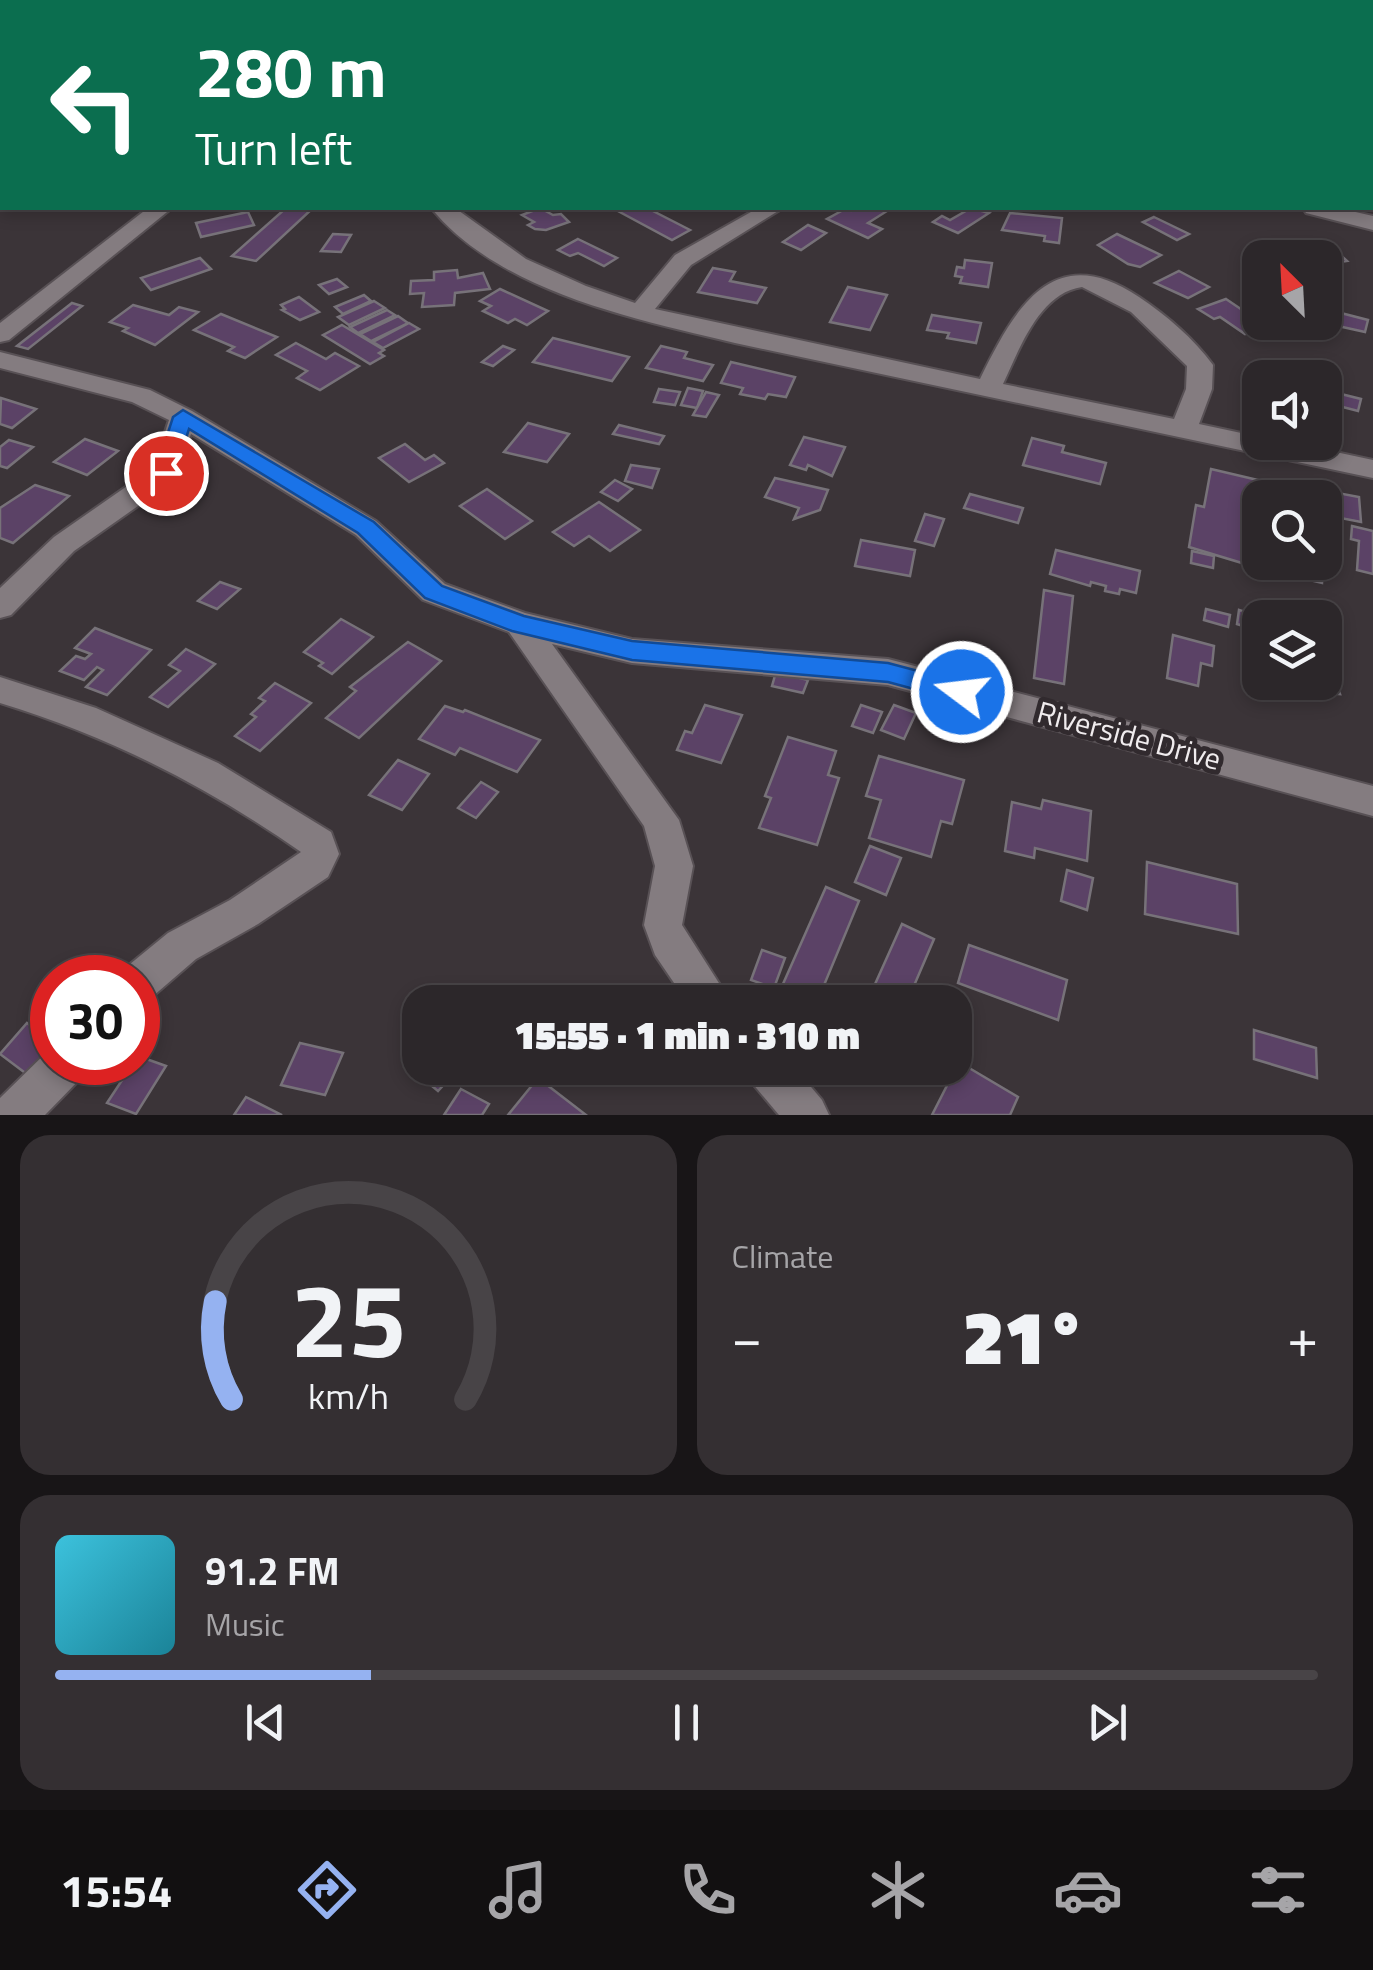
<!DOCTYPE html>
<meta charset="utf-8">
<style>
body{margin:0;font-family:"Titillium Web",sans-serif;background:#342f32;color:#f1f3f6;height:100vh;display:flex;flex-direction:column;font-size:38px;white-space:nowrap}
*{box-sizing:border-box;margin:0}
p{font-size:32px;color:#a6a5a8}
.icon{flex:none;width:55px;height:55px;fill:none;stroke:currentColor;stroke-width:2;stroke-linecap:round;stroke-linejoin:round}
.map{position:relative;height:1115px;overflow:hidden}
.drawer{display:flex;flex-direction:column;gap:20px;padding:20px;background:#181517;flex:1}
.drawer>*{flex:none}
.top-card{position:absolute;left:0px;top:0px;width:1375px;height:210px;box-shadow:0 5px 15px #0003,0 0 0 2px #484447;background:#0b6e4f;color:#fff;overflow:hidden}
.needle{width:65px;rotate:336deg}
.controls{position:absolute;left:1242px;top:240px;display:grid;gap:20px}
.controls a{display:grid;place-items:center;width:100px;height:100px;border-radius:20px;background:#2c272a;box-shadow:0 5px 15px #0003,0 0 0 2px #484447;font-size:50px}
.speed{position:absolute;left:30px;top:955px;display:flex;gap:20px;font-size:50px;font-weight:700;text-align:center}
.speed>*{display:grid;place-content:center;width:130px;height:130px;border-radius:50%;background:#2c272a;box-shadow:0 5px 15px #0003,0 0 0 2px #484447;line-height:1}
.speed .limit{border:15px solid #d22;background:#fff;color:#111}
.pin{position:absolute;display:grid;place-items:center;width:85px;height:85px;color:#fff;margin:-42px;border:5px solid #fff;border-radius:50%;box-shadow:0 2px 10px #0007}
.me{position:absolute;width:110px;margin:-55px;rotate:285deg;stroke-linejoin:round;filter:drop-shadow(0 0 8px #0008)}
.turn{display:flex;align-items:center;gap:35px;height:210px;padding:0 30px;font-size:45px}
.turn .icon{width:130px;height:130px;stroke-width:2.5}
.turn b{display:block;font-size:70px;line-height:85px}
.big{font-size:75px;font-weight:800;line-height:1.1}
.drawer .widget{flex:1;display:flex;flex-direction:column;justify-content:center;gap:15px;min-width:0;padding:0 35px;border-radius:30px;background:#342f32}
.drawer .dial{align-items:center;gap:0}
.dial svg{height:260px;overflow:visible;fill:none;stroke:#484447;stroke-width:7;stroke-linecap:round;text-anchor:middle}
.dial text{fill:#f1f3f6;stroke:none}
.song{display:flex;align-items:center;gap:30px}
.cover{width:120px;height:120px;border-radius:15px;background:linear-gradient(135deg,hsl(190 70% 55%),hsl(190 70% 35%))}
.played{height:10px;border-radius:5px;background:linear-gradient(90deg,#95b2f1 25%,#484447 25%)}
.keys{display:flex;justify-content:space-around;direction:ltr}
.heat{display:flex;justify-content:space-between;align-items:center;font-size:55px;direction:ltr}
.drawer .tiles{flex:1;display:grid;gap:20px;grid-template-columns:1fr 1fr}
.widget:last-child{grid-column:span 2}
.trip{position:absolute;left:402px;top:985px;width:570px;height:100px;border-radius:30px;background:#2c272a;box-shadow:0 5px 15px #0003,0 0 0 2px #484447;font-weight:800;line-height:100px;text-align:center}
.menu{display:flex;height:160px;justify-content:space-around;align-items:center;background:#121011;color:#a6a5a8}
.menu .icon{width:70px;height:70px}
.menu .on{color:#95b2f1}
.menu b{font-size:45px;color:#f1f3f6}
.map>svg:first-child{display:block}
.building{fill:#5b4266;stroke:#777279;stroke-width:2.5}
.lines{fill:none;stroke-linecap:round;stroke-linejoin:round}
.minor-casing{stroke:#585155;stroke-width:4}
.minor{fill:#847c80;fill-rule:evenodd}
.route{fill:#1a73e8;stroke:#114b97;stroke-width:2.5}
.labels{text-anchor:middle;stroke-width:10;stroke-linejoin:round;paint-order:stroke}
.street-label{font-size:30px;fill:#f0ecee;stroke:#312a2e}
</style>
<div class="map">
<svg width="1373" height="1115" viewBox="0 0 1373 1115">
<rect width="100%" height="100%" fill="#3b3438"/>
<g class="building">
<polygon points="286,208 313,208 256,261 232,256"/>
<polygon points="540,208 553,215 561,214 569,222 546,230 535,229 528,225 534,222 522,215"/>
<polygon points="621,208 647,208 690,230 672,240 616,210"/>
<polygon points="857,208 887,211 868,223 882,229 868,238 827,219 845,209 851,211"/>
<polygon points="971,208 989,213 958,233 933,222 942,216 950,220"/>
<polygon points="248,212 254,225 201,237 196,223"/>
<polygon points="1010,213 1062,218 1059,243 1044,241 1045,236 1002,230"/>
<polygon points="1154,217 1189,234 1177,240 1143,222"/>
<polygon points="808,225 826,233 801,250 783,242"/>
<polygon points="333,234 351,235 341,252 321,251"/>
<polygon points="1117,234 1161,255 1140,267 1128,264 1098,245"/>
<polygon points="578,239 617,258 604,266 578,253 570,256 558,250"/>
<polygon points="1325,241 1347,261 1334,263 1327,258 1304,258 1291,247"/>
<polygon points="200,258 211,269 151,290 141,278"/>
<polygon points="965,260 992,263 988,287 960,283 962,277 955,276 957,267 964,268"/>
<polygon points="713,268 735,272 730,281 766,288 757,303 698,292"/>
<polygon points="457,270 458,278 483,273 490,289 455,293 454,305 422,307 424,293 410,294 411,281 434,280 434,272"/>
<polygon points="1179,271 1209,287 1188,298 1155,283"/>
<polygon points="337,279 347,287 329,294 319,285"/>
<polygon points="848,287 887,295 870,330 830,322"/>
<polygon points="500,289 548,311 527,325 515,319 508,323 483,311 491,306 480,301"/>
<polygon points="364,295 371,301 343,314 335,307"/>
<polygon points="299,297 319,312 300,320 282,310 285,309 281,305"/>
<polygon points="1226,299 1260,322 1267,326 1245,334 1220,317 1214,319 1198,309"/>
<polygon points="374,301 385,308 349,325 338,317"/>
<polygon points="72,303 82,306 28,349 17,346"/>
<polygon points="133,305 169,315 179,307 198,312 155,345 123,331 128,328 110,322"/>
<polygon points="387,310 395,315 358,333 350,327"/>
<polygon points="1337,312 1368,320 1365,332 1338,326 1339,322 1335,321"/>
<polygon points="221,314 277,337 245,358 228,351 234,347 194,330"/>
<polygon points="932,315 981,323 976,343 947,338 949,333 927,330"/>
<polygon points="398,316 408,323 371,341 360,334"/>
<polygon points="409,323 419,329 383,348 373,342"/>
<polygon points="342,325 384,350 379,353 384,356 370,364 323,335"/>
<polygon points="553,338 629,357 612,381 533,362"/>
<polygon points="296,343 326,359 335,353 359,366 320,390 297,378 307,371 276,355"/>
<polygon points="503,346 514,350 493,366 482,362"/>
<polygon points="661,346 687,352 684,358 713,365 703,381 646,368"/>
<polygon points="731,362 795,377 786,397 768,394 765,399 740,394 743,388 721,383"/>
<polygon points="688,388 703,391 697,408 681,405"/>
<polygon points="659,389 680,392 675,405 654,402"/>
<polygon points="706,392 719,395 706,417 693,415"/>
<polygon points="1337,393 1361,399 1358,411 1335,405"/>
<polygon points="1,398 36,409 12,428 0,424"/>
<polygon points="528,423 569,434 547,462 504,452"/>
<polygon points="619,425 664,436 659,444 613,434"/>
<polygon points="804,437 845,447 832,476 808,465 806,470 790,465"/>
<polygon points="1032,438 1064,446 1062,452 1106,463 1100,484 1023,465"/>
<polygon points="85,439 118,451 87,475 54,462"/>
<polygon points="9,440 33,447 7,468 0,466 0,447"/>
<polygon points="405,444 425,460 434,455 444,463 409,482 379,458"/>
<polygon points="631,465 659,469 652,488 625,481"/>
<polygon points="1211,469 1262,481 1252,566 1189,547 1196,505 1204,507"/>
<polygon points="775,478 828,490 820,510 794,519 799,508 765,497"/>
<polygon points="615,480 632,489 618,501 601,492"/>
<polygon points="35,485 69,496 13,543 0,538 0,508"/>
<polygon points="1295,485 1359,497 1361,522 1325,515 1325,498 1295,498"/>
<polygon points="487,489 532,521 505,539 460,506"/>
<polygon points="970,494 1023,508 1018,523 964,508"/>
<polygon points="599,502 640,530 610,551 589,536 574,546 553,532"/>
<polygon points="925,514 944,519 934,546 915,541"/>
<polygon points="1352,526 1373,531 1373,574 1357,570 1359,541 1351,539"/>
<polygon points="861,540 915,550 910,576 855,566"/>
<polygon points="1056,550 1140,571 1136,593 1120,589 1119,594 1105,591 1106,586 1091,582 1090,586 1050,574"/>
<polygon points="1192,551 1214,556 1213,568 1191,563"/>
<polygon points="1280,562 1323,563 1322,583 1280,573"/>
<polygon points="220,582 240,589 217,609 198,601"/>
<polygon points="1044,590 1073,596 1064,684 1034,678"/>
<polygon points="1206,609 1230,615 1228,627 1204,620"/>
<polygon points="1239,610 1255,615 1253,629 1237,624"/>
<polygon points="341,619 373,637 332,674 319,666 323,663 304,652"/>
<polygon points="95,628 151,650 107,695 86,687 103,670 97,667 84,680 60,671 76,656 85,659 91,654 75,648"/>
<polygon points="1173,635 1214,646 1212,666 1201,663 1198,686 1167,678"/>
<polygon points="408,642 441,661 359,738 326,718 356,691 350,687"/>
<polygon points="186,649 215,664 168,707 150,697 180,671 169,665"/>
<polygon points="1325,653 1340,694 1272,689 1270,682 1325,682"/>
<polygon points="776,672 808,680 803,693 772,686"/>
<polygon points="275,683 311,703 260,751 235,736 256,717 251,714 265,701 259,698"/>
<polygon points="705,705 742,715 721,763 677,750 685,731 692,733"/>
<polygon points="861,705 882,712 873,733 852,726"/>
<polygon points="894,705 916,713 904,739 881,730"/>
<polygon points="445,706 463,712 465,710 540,740 517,772 460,748 455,755 419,739"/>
<polygon points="788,737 836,751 828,775 839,778 817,845 759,828 771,798 765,796"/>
<polygon points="879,756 964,780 952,824 941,821 931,857 869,838 881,800 866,796"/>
<polygon points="398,760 429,774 402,810 369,795"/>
<polygon points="481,782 498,792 476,818 458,808"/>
<polygon points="1043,800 1091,811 1087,861 1035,848 1034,858 1005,851 1012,802 1041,809"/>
<polygon points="870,846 901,858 886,895 855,882"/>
<polygon points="1147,862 1237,884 1238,934 1145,914"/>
<polygon points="1067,870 1093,878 1087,910 1061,901"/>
<polygon points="826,887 859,901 817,1002 775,1002"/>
<polygon points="902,924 934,939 907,1002 867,1002"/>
<polygon points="969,945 1067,980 1058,1020 958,983"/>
<polygon points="762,950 785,958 774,988 751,980"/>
<polygon points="27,1023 52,1041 52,1057 32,1078 0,1054"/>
<polygon points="1254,1030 1316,1048 1317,1078 1254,1059"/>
<polygon points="300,1043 343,1053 325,1095 281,1085"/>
<polygon points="420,1055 420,1068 459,1068 438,1091 409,1067"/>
<polygon points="138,1056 166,1066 136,1114 107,1103 134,1062 138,1062"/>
<polygon points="959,1062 1018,1097 1010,1115 932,1115"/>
<polygon points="538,1078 586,1115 508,1115"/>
<polygon points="461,1089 489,1104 482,1115 444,1115"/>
<polygon points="246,1097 282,1115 234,1115"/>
</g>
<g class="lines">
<defs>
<g id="minor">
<rect x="1372" y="8" width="1" height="10"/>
<polygon points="2,94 2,106 0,107 0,95"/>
<rect x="0" y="135" width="2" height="12"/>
<polygon points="148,208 172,208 9,340 0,342 0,323"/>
<path d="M 431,208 L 455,208 L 526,259 L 586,286 L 635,303 L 675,255 L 758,208 L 783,208 L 691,265 L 655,309 L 980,379 C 1015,308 1053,239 1139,297 C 1166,315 1193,338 1213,365 L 1212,389 L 1199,424 L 1260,437 L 1260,442 L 1289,442 L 1373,460 L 1373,478 L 735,343 C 635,319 500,292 431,208 ZM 1082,287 L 1131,312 L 1187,366 L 1186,389 L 1174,419 L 1003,384 C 1019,350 1039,293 1082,287 Z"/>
<polygon points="1303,208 1338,208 1373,216 1373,230 1306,213"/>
<polygon points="0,352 150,390 192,411 376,521 445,584 525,613 632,639 888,659 1373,786 1373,816 888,685 632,663 552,644 679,820 693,866 682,925 731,1002 687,1002 655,955 644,925 655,866 644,826 509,632 423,600 356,535 191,434 175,480 74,551 11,615 0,618 0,588 54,537 153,468 169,420 132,402 0,368"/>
<path d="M 0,677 L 96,708 L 218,763 L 331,832 L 339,854 L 328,877 L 258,924 L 196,959 L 152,997 L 138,1002 L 138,978 L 120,978 L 124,969 L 168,933 L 230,900 L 301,852 C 208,787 109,736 0,703 Z"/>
<polygon points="52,1047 52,1062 88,1062 82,1077 45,1115 0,1115 0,1098"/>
<polygon points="746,1068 795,1068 822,1100 829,1115 779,1115 752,1083"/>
</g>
</defs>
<use href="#minor" class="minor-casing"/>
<use href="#minor" class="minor"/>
</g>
<polygon class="route" points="183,410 374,522 442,586 524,616 632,641 888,663 971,685 975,692 971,699 962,702 888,682 632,660 512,631 425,598 358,533 189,429 173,478 158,478 155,473 173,417"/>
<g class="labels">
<g class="street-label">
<text transform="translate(1129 736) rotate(15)" y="10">Riverside Drive</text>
</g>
</g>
</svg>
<div class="controls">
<a><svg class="needle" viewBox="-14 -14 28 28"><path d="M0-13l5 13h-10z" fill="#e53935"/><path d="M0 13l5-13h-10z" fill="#a6a5a8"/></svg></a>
<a><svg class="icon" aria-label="sound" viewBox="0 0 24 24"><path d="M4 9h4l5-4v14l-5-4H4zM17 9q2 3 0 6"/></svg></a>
<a><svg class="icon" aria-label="search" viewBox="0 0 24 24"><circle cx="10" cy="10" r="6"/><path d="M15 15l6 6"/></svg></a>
<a><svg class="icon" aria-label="layers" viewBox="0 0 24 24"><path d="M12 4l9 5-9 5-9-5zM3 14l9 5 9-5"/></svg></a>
</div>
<div class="speed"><div class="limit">30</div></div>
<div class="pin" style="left:166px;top:473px;background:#d93025"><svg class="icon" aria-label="arrive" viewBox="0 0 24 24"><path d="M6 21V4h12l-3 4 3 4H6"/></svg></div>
<svg class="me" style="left:962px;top:692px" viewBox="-20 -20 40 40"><circle r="17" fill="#1a73e8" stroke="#fff" stroke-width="3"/><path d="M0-11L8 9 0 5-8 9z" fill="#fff"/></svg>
<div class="trip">15:55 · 1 min · 310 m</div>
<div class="top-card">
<div class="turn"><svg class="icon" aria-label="left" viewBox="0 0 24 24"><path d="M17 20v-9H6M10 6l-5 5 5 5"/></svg><div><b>280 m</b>Turn left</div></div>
</div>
</div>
<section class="drawer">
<div class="tiles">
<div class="widget dial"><svg viewBox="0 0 100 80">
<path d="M14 69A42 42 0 1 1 86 69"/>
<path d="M14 69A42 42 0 0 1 9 39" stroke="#95b2f1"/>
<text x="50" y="56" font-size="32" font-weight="700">25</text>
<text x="50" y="72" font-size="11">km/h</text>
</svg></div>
<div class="widget"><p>Climate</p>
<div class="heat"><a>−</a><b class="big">21°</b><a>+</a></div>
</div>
<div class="widget">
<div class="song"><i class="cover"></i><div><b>91.2 FM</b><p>Music</p></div></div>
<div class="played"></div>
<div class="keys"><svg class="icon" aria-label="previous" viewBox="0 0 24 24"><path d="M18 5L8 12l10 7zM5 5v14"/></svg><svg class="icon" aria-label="pause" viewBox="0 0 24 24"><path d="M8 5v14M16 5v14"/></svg><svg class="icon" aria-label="next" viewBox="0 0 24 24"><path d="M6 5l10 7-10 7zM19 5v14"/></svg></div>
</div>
</div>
</section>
<nav class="menu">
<b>15:54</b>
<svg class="icon on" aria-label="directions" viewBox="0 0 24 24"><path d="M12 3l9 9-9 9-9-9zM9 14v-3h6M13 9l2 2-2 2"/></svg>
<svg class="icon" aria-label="music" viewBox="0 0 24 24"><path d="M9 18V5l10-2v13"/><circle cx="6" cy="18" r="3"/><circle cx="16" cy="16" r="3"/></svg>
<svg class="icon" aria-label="phone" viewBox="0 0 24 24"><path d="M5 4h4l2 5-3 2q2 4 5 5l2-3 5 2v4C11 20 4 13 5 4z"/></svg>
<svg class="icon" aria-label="climate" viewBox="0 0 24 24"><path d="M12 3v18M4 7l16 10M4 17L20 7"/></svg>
<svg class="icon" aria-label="car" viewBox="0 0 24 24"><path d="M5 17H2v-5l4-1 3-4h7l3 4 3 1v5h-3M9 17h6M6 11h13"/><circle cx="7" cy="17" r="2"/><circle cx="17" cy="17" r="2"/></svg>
<svg class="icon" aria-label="filters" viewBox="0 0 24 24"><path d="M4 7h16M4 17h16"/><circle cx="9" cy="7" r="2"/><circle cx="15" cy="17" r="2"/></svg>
</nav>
